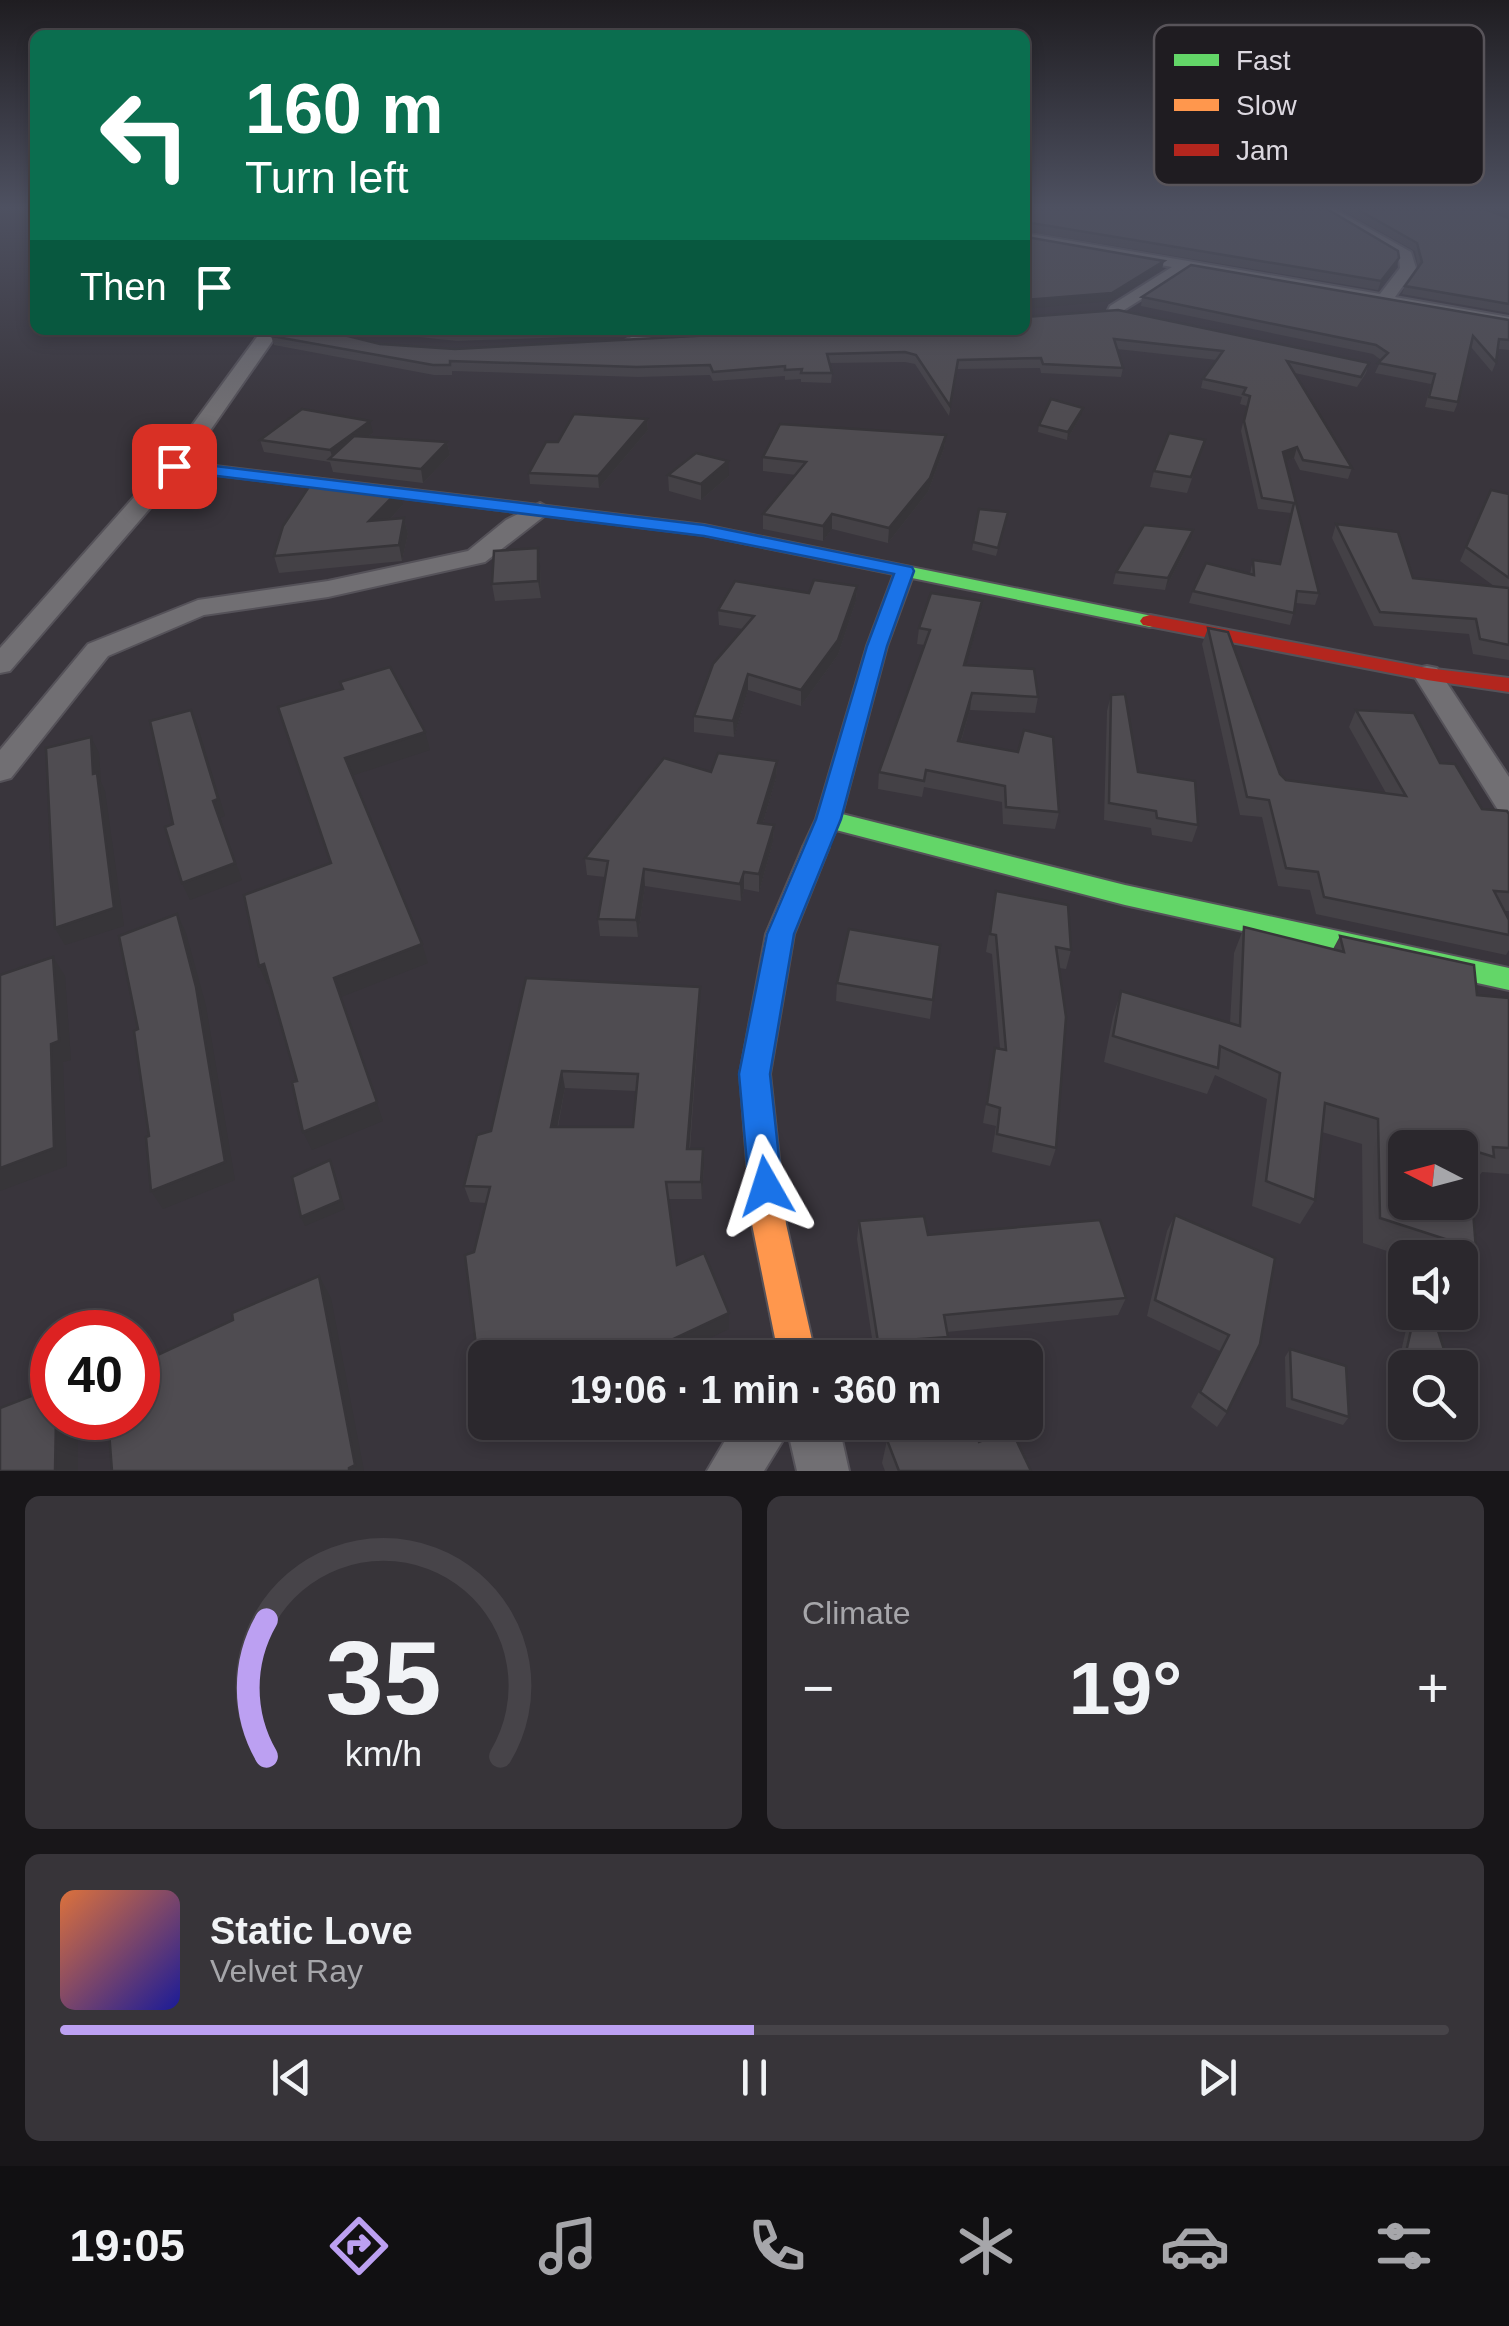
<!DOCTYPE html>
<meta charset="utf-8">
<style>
body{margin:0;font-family:Arial,sans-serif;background:#373439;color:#f1f3f6;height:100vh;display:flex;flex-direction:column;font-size:38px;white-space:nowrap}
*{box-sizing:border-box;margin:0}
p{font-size:32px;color:#a6a6aa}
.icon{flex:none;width:55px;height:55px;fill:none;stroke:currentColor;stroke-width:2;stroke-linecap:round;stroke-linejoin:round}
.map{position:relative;height:1471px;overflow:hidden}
.side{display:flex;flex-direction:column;gap:25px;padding:25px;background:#181619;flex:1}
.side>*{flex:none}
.banner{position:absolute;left:30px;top:30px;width:1000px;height:305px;border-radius:15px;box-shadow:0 5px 15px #0003,0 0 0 2px #474449;background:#0b6e4f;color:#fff;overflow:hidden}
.needle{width:65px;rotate:276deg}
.controls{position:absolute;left:1388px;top:1130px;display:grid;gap:20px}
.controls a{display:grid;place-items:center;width:90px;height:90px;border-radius:15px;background:#2b282d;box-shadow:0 5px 15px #0003,0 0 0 2px #474449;font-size:50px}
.speed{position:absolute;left:30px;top:1310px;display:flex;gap:20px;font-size:50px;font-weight:700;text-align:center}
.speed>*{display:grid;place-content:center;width:130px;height:130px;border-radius:50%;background:#2b282d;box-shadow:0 5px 15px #0003,0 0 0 2px #474449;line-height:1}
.speed .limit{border:15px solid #d22;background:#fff;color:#111}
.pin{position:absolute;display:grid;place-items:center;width:85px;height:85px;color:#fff;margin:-42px;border-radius:20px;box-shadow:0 5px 15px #0006}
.me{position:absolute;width:110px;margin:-55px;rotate:354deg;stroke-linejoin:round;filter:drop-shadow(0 0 8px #0008)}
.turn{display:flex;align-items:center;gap:35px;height:210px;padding:0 50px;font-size:45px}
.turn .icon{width:130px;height:130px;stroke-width:2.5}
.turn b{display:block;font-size:70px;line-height:85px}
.then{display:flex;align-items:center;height:95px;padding:0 50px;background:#0003;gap:20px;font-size:38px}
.big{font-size:75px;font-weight:800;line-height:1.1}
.side .card{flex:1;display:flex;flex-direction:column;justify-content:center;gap:15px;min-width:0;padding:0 35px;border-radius:15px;background:#373439}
.side .dial{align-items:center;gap:0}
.dial svg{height:260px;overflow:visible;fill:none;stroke:#474449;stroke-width:7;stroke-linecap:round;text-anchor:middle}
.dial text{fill:#f1f3f6;stroke:none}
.song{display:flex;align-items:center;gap:30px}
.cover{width:120px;height:120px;border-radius:15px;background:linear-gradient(135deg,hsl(20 70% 55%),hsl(240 70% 35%))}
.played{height:10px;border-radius:5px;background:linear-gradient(90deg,#bca0f2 50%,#474449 50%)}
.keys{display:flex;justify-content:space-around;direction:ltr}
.heat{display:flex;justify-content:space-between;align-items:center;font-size:55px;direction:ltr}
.side .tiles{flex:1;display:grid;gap:25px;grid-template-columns:1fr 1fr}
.card:last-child{grid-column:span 2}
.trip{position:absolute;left:468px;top:1340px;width:575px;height:100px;border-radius:15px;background:#2b282d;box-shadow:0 5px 15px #0003,0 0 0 2px #474449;font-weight:800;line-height:100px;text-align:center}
.tab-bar{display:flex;height:160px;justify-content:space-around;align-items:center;background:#111012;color:#a6a6aa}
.tab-bar .icon{width:70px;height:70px}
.tab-bar .active{color:#bca0f2}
.tab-bar b{font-size:45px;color:#f1f3f6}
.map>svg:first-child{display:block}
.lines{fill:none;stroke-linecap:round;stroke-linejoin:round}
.street-casing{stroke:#555259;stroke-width:4}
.fast-casing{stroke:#555259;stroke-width:4}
.slow-casing{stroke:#555259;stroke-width:4}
.jam-casing{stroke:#555259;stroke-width:4}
.street{fill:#716f73;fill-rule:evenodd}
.fast{fill:#63d668;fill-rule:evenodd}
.slow{fill:#ff974d;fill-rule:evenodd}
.jam{fill:#b3261e;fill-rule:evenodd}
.wall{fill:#444146;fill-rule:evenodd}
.shaded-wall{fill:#373539}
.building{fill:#4f4c51;stroke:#373539;stroke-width:2.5;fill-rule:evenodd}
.route{fill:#1a73e8;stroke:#114b97;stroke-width:2.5}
.key{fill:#1f1c21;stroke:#58545a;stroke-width:2.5}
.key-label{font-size:28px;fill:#dcd8e0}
</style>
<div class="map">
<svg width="1509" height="1471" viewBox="0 0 1509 1471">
<rect width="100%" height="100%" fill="#39353c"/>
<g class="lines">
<defs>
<g id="street">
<polygon points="1317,209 1334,209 1411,252 1416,268 1395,297 1509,317 1509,327 1188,270 1116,315 1108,310 1110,306 1172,267 1025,241 1025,233 1380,294 1400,268 1399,257"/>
<polygon points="262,330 280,330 182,471 10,671 0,673 0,648 166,461"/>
<polygon points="719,330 823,330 814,335 635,345 626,340 635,335"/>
<polygon points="540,503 552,510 485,562 328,597 204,615 108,656 11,778 0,781 0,750 88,644 198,600 328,581 468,551 506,520"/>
<polygon points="1427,666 1437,668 1509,777 1509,813 1498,810 1413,674 1417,668"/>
<polygon points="736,1422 838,1422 849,1471 797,1471 788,1432 764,1471 707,1471"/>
</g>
<polygon id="fast" points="174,461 704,525 1157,617 1160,621 1157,625 1150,627 912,578 887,646 842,814 1125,885 1509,968 1509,990 1125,905 836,830 825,853 807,853 803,847 816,819 867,646 894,574 704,535 168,469 166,466"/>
<polygon id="slow" points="816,838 825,841 829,847 794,934 770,1074 786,1224 816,1358 779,1358 752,1224 740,1074 766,934 803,847 807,841"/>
<polygon id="jam" points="1150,615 1427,668 1509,678 1509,692 1427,680 1143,625 1140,621 1143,617"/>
</defs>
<use href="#street" class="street-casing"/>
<use href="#fast" class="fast-casing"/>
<use href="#slow" class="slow-casing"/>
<use href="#jam" class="jam-casing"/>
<use href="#street" class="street"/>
<use href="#fast" class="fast"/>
<use href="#slow" class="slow"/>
<use href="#jam" class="jam"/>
</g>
<g class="wall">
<polygon points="1025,209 1396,267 1378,290 1025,231"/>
<polygon points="1340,209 1484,209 1509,218 1509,313 1402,294 1405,286 1418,267 1415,251"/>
<polygon points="1142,297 1509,320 1509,350 1498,349 1496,362 1492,372 1471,347 1458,402 1454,412 1425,407 1431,384 1375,373 1381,360 1373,354 1141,306"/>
<polygon points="234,330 258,330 255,334 235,334"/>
<polygon points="353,330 760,330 457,341"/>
<polygon points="1025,330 1369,363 1366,373 1357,387 1295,373 1352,468 1348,479 1300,470 1294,458 1285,461 1319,593 1315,605 1296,603 1290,625 1189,603 1193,591 1250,574 1253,560 1279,564 1291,513 1258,509 1241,431 1247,406 1240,404 1242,397 1201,388 1203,379 1217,360 1117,349 1123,368 1121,377 1041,373 1040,368 957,369 949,416 915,364 905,362 830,363 832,373 831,383 801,382 801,379 785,380 785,376 713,381 710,375 638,377 452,371 452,375 434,375 274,345 271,336 455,349"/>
<polygon points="1081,416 1067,440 1038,432 1039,425"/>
<polygon points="647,419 648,430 599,488 530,484 529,473 558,442"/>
<polygon points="373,433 368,437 447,442 450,455 423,483 333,472 330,462 264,452 260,440"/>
<polygon points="946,435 944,449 928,492 888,543 832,529 823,541 763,529 763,514 796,475 763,471 763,457"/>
<polygon points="1200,455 1187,493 1150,487 1154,471"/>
<polygon points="668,475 729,476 701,500 669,491"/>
<polygon points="1491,490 1509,494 1509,660 1473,654 1469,634 1374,626 1332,538 1336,524 1413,578 1494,586 1460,561"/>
<polygon points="403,505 390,519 404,518 408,534 402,561 279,573 274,556"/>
<polygon points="979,509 1006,520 996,556 972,550"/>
<polygon points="1190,541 1165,590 1113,584 1116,572"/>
<polygon points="538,548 540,564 541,598 495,601 492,584"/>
<polygon points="857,586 856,601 838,655 801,706 748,690 734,737 694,732 694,716 743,629 719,625 718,610"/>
<polygon points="982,601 980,616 966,665 1038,697 1035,713 970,710 961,742 1059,812 1055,829 1003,824 1002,802 924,787 922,797 878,789 879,772 925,645 917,644 919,628"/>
<polygon points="1208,628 1280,774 1286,780 1386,793 1349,727 1356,710 1440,763 1482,809 1509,814 1509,911 1504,911 1509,935 1509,950 1506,955 1316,914 1310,890 1278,886 1262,817 1240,815 1202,644"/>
<polygon points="1111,695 1138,772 1198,825 1192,842 1152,835 1151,828 1104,820 1107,711"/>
<polygon points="777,761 776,778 763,823 774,825 773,842 759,892 744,889 741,901 645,886 638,937 600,936 598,919 605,877 587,875 585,858 711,772"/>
<polygon points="996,891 1071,950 1066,969 1059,968 1056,1148 1050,1166 992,1152 996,1126 983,1123 995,1048 1000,1049 992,954 986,952"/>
<polygon points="1244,927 1333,949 1340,936 1477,995 1509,998 1509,1174 1482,1172 1475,1182 1471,1181 1476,1249 1460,1269 1460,1258 1408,1258 1363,1243 1362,1144 1322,1132 1315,1200 1300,1224 1252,1206 1267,1099 1215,1075 1207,1094 1104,1062 1113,1017 1121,991 1230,1023 1234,953"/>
<polygon points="940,945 930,1019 836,1001 837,983"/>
<path d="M 526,978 L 700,1004 L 690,1149 L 704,1166 L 702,1199 L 668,1199 L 677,1265 L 729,1313 L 729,1329 L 485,1358 L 485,1414 L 484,1411 L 486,1203 L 470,1202 L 464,1186 L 491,1131 ZM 565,1088 L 636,1091 L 633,1127 L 558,1127 Z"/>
<polygon points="1175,1215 1275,1258 1227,1412 1217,1427 1191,1407 1220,1351 1147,1316 1167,1231"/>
<polygon points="859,1221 928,1235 1126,1298 1118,1315 947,1332 948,1337 944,1353 875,1358 857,1239"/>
<polygon points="1410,1312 1432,1312 1405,1368 1405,1404 1391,1396"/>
<polygon points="1290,1349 1349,1417 1343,1425 1286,1407 1285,1357"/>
<polygon points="1438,1422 1455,1422 1448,1429"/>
<polygon points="887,1440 979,1442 1031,1471 885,1471 882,1463"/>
</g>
<g class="shaded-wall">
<polygon points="1399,258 1396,267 1378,290 1381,281"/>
<polygon points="1164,261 1162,269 1111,301 1025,309 1026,300"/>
<polygon points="1083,408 1081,416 1067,440 1068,432"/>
<polygon points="647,419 648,430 599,488 598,476"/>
<polygon points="370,421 373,433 337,460 333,459 330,450"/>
<polygon points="946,435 944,449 928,492 888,543 889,528"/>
<polygon points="447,442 450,455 423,483 421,469"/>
<polygon points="1297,447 1294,458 1280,463 1283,452"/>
<polygon points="728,461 729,476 701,500 701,484"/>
<polygon points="399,490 403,505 373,537 369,521"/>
<polygon points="832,514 832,529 823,541 823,526"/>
<polygon points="404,518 408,534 402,561 399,545"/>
<polygon points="1193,530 1190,541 1165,590 1168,578"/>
<polygon points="538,548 540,564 541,598 538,581"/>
<polygon points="857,586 856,601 838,655 801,706 801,690"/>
<polygon points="982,601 980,616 962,681 964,665"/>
<polygon points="748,674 748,690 734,737 733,721"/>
<polygon points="972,693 970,710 956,758 958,741"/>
<polygon points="191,710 198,727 225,816 220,818 242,880 190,900 182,883 213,801"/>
<polygon points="425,732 430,750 351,776 345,758"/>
<polygon points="91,737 99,753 101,782 105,791 124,926 65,945 55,928 93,774"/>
<polygon points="777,761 776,778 758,840 758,823"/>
<polygon points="774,825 773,842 759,892 759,874"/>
<polygon points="644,869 645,886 638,937 636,920"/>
<polygon points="744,872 744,889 741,901 740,884"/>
<polygon points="177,914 186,933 206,1006 235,1180 163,1209 151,1191"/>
<polygon points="422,944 428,963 341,997 383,1121 312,1150 303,1132 334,978"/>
<polygon points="53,957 65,976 71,1060 63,1062 67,1166 0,1191 0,1168"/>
<polygon points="264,964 272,983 267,984 259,966"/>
<polygon points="700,987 700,1004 688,1166 687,1149"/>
<polygon points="562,1071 565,1088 554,1144 551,1127"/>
<polygon points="703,1149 704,1166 702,1199 701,1182"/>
<polygon points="330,1160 334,1170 345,1209 305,1226 301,1217"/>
<polygon points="319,1276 331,1298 364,1471 349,1471"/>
<polygon points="729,1313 729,1329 668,1358 633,1358"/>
<polygon points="56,1418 78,1418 78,1471 55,1471"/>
</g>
<g class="building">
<polygon points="1025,209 1327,209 1398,251 1399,258 1381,281 1025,222"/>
<polygon points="1357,209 1484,209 1509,218 1509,304 1405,286 1422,262 1417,243"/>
<polygon points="1025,232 1026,237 1164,261 1112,293 1026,300 1025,308"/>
<polygon points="1191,265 1509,320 1509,340 1499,339 1496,362 1473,336 1458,402 1429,397 1435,374 1378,363 1388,353 1376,345 1142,297"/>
<polygon points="1118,310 1369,363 1361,377 1287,361 1352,468 1303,460 1297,447 1283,452 1319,593 1297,591 1294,613 1193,591 1206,563 1254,575 1253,560 1280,564 1294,503 1262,498 1244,421 1250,396 1243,394 1246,388 1203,379 1223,351 1114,339 1123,368 1043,364 1041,358 958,360 950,406 916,355 905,352 827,354 832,373 801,373 802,369 785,370 785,366 713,372 710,365 637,367 450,361 450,365 433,365 271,336 276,330 324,330 380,344 455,349 805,330 1025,330 1025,317"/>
<polygon points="437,330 510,330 456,332"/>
<polygon points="1051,399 1083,408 1068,432 1039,425"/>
<polygon points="302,409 370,421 330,450 260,440"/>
<polygon points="574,414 647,419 598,476 529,473 546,442 558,442"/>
<polygon points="780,424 946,435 930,478 889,528 832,514 823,526 763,514 806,462 763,457"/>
<polygon points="1169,433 1205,440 1191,477 1154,471"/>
<polygon points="354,436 447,442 421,469 329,459"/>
<polygon points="696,453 728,461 701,484 668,475"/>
<polygon points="314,479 399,490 369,521 404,518 399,545 274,556 283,526"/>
<polygon points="1491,490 1509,494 1509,578 1466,547"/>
<polygon points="979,509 1008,512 998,548 973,542"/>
<polygon points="1336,524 1398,532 1413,578 1509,588 1509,645 1480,639 1476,619 1380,612"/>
<polygon points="1144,525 1193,530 1168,578 1116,572"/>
<polygon points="538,548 538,581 492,584 494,551"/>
<polygon points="814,580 857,586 838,640 801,690 748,674 733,721 694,716 713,664 754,616 718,610 735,581 809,593"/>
<polygon points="931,593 982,601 964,665 1034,669 1038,697 972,693 958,741 1018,752 1024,730 1053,737 1059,812 1006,807 1005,786 926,770 924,781 879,772 930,630 919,628"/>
<polygon points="1208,628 1228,632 1280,774 1286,780 1406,796 1356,710 1414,713 1440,763 1455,764 1482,809 1507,811 1509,814 1509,892 1494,891 1509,920 1509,935 1324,897 1318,872 1286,868 1269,800 1247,797"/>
<polygon points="390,667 425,732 345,758 422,944 334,978 377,1102 303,1132 292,1082 297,1081 264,964 259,966 244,895 331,863 278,707 343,689 340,682"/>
<polygon points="1125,694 1138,772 1195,781 1198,825 1157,818 1156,811 1109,803 1111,695"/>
<polygon points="191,710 218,799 213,801 235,863 182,883 165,827 173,824 150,721"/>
<polygon points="91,737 93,774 97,773 114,908 55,928 46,748"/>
<polygon points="718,753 777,761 758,823 774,825 759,874 744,872 740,884 644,869 636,920 598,919 608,861 585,858 664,758 711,772"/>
<polygon points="996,891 1068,905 1071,950 1056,947 1066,1017 1056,1148 997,1134 1000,1108 987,1104 995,1048 1006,1050 996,935 990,934"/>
<polygon points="177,914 196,987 225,1162 151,1191 146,1137 149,1136 134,1031 138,1029 119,936"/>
<path d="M 1244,927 L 1344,952 L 1340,936 L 1474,965 L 1477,995 L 1509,998 L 1509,1148 L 1493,1147 L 1494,1157 L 1468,1149 L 1476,1249 L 1380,1218 L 1378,1119 L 1325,1103 L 1315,1200 L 1266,1181 L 1280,1073 L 1220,1046 L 1218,1068 L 1113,1036 L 1121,991 L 1240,1026 ZM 1405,1148 L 1460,1148 L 1460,1202 L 1405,1202 Z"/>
<polygon points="849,929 940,945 933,1000 837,983"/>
<polygon points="53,957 59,1041 51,1044 54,1148 0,1168 0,975"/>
<path d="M 526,978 L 700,987 L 687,1149 L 703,1149 L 701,1182 L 666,1182 L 677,1265 L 704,1253 L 729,1313 L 633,1358 L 485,1358 L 485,1410 L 484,1411 L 465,1255 L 474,1252 L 490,1187 L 464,1186 L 477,1135 L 491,1131 ZM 562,1071 L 638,1074 L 633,1127 L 551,1127 Z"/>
<polygon points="330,1160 341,1200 301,1217 292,1177"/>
<polygon points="1175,1215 1275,1258 1260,1344 1227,1412 1200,1392 1229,1335 1155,1300"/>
<polygon points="924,1216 928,1235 1100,1220 1126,1298 944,1315 948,1337 878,1342 859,1221"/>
<polygon points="319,1276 355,1465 349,1468 349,1471 112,1471 108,1418 138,1418 138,1364 233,1320 232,1313"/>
<polygon points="1415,1312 1432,1312 1450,1368 1405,1368 1405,1392 1398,1388"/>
<polygon points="1290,1349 1346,1366 1349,1417 1292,1399"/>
<polygon points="1460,1374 1465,1377 1460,1402"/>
<polygon points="52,1388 52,1418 56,1418 55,1471 0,1471 0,1408"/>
<polygon points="928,1422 970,1422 979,1442 1011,1429 1031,1471 899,1471 887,1440"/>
</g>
<linearGradient id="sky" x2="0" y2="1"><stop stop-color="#1f1d21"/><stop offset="0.5" stop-color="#4e5161"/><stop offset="1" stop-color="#4e5161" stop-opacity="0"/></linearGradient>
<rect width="1509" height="415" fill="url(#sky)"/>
<polygon class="route" points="174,461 704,525 912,567 914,571 887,646 841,819 794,934 770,1074 782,1186 778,1197 766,1202 754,1197 749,1186 739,1074 767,934 816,819 867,646 894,574 704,536 168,470 166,466"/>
<rect x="1154" y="25" width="330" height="160" rx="15" class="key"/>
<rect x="1174" y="54" width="45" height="12" fill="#63d668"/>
<rect x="1174" y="99" width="45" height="12" fill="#ff974d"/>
<rect x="1174" y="144" width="45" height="12" fill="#b3261e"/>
<g class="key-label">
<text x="1236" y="70">Fast</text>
<text x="1236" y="115">Slow</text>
<text x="1236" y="160">Jam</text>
</g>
</svg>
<div class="controls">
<a><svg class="needle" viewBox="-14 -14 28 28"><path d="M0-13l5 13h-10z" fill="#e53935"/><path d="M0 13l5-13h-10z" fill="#a6a6aa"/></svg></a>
<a><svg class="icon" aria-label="sound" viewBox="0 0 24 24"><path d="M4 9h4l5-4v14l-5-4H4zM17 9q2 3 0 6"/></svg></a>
<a><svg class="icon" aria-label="search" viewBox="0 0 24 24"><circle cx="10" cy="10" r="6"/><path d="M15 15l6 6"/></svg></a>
</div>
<div class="speed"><div class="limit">40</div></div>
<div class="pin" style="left:174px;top:466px;background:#d93025"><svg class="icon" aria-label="arrive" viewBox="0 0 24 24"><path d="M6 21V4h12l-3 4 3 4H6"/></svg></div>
<svg class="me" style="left:766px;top:1186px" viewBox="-20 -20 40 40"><path d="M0-17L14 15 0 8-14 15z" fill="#1a73e8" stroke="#fff" stroke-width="4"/></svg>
<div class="trip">19:06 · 1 min · 360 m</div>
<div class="banner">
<div class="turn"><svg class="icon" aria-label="left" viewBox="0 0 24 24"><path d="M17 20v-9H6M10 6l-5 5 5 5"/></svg><div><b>160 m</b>Turn left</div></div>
<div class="then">Then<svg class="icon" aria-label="arrive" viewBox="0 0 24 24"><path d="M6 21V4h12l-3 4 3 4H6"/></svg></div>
</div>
</div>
<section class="side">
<div class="tiles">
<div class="card dial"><svg viewBox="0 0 100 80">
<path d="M14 69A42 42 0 1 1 86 69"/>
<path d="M14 69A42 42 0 0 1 14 27" stroke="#bca0f2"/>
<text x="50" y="56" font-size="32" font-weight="700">35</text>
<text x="50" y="72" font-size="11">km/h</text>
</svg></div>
<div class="card"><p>Climate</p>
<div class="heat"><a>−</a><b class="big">19°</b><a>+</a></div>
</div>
<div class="card">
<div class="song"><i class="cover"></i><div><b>Static Love</b><p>Velvet Ray</p></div></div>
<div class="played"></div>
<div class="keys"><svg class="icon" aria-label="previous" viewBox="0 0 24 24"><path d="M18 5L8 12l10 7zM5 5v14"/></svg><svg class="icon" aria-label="pause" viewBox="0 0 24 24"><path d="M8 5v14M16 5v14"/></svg><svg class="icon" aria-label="next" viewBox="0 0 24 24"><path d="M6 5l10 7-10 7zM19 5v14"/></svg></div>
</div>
</div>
</section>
<nav class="tab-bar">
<b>19:05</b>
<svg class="icon active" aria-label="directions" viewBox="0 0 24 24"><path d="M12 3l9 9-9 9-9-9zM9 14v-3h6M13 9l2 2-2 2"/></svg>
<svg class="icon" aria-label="music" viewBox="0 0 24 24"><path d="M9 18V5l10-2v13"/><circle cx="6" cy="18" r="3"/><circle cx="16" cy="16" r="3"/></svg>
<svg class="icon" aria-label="phone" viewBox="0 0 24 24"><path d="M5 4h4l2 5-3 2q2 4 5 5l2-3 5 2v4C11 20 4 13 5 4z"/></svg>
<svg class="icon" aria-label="climate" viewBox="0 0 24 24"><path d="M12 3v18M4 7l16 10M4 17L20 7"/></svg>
<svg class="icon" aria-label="car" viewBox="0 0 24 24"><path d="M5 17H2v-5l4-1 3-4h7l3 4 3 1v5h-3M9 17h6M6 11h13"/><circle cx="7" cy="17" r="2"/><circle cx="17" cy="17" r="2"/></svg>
<svg class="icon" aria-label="filters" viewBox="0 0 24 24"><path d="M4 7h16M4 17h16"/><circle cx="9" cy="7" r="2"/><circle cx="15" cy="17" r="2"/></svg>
</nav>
